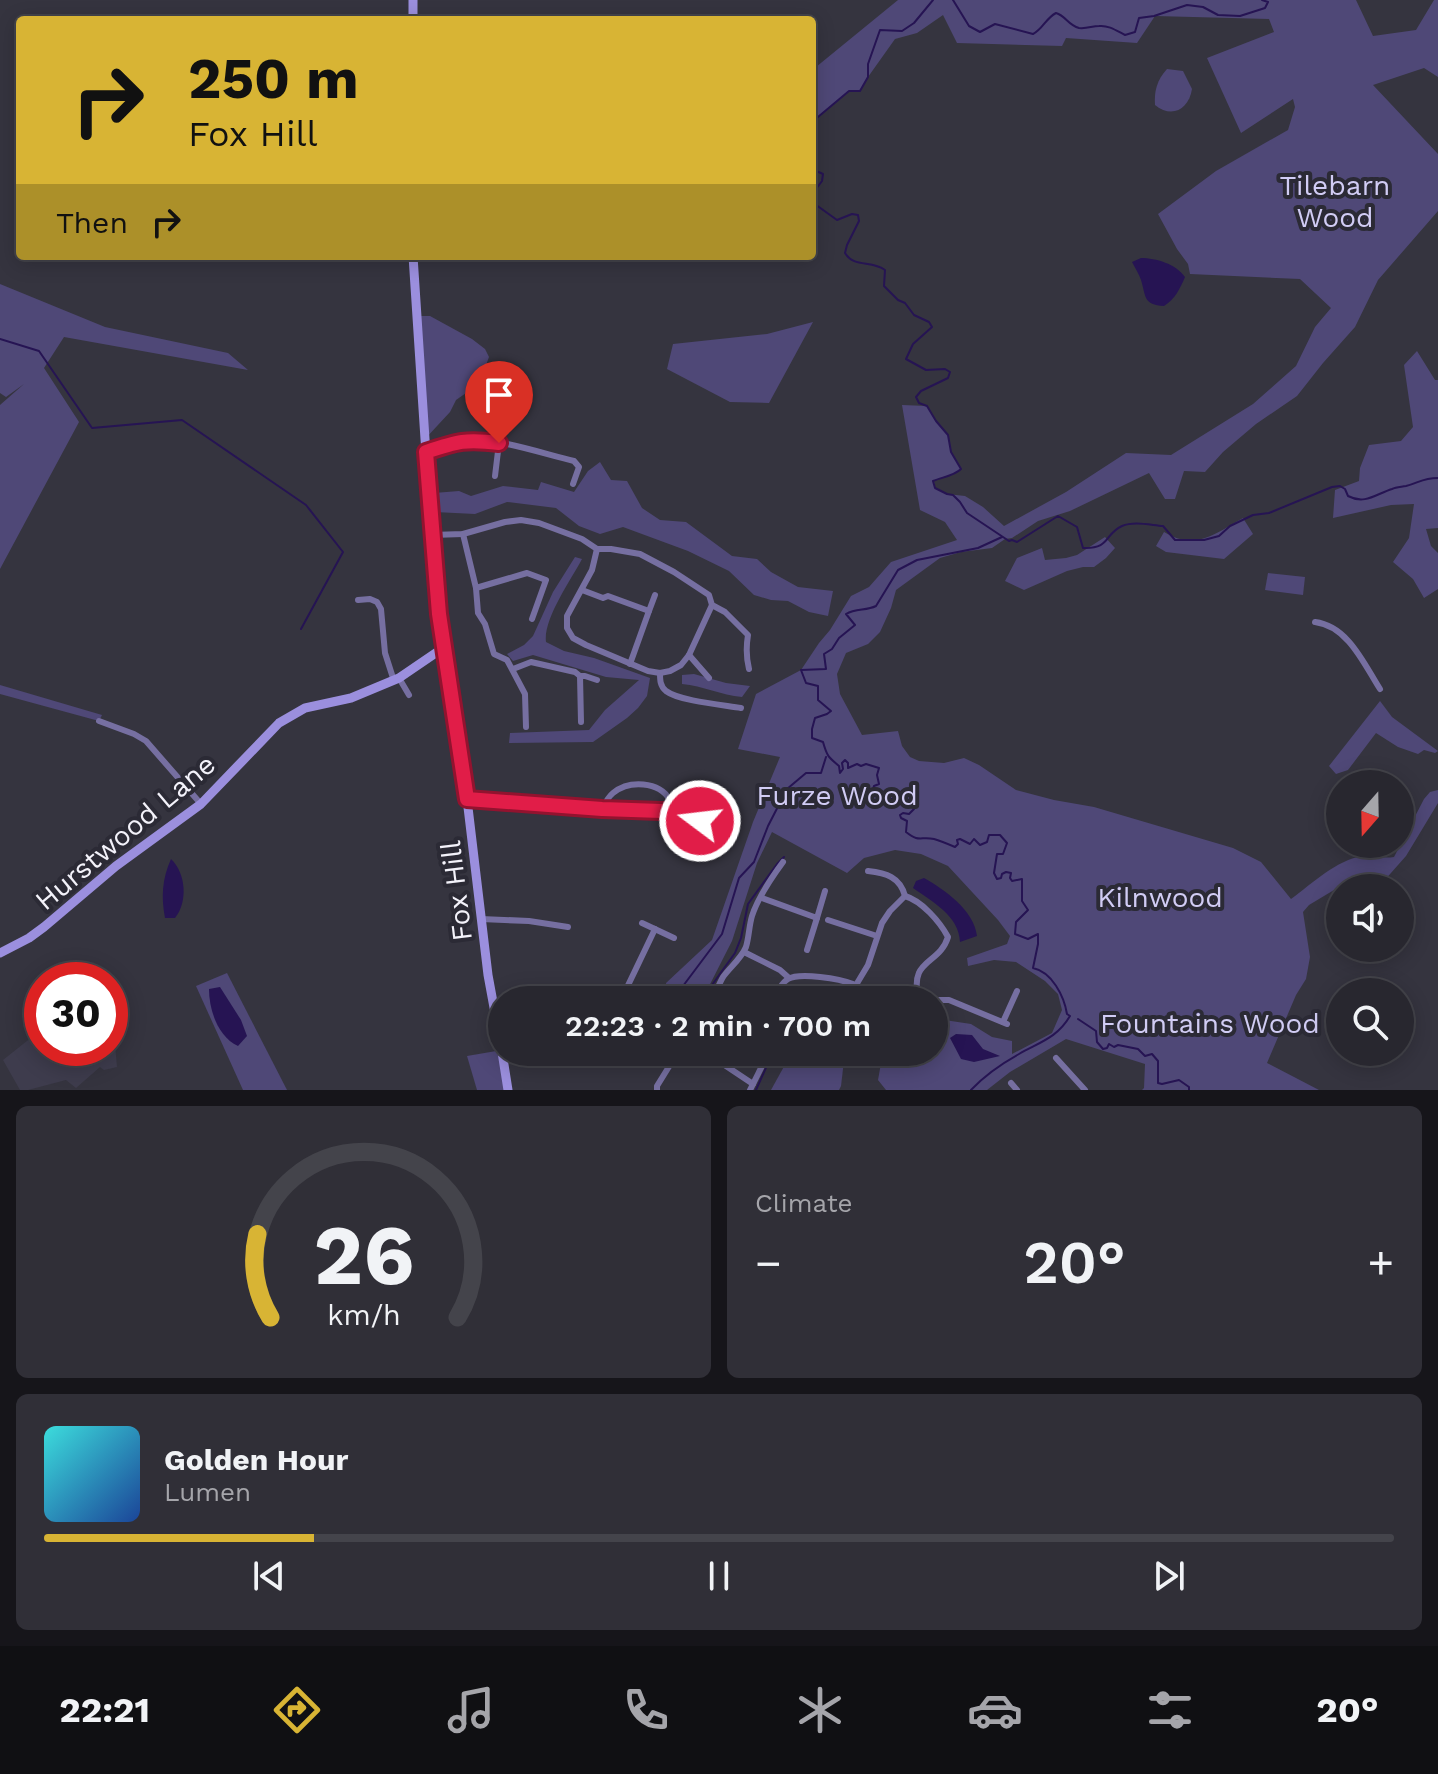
<!DOCTYPE html>
<meta charset="utf-8">
<style>
body{margin:0;font-family:"Work Sans",sans-serif;background:#302f37;color:#f1f3f6;height:100vh;display:flex;flex-direction:column;font-size:30px;white-space:nowrap}
*{box-sizing:border-box;margin:0}
p{font-size:26px;color:#a5a5aa}
.icon{flex:none;width:44px;height:44px;fill:none;stroke:currentColor;stroke-width:2;stroke-linecap:round;stroke-linejoin:round}
.map{position:relative;height:1090px;overflow:hidden}
.drawer{display:flex;flex-direction:column;gap:16px;padding:16px;background:#16151a;flex:1}
.drawer>*{flex:none}
.hud{position:absolute;left:16px;top:16px;width:800px;height:244px;border-radius:8px;box-shadow:0 4px 20px #0003,0 0 0 2px #44444b;background:#d8b434;color:#111;overflow:hidden}
.needle{width:52px;rotate:200deg}
.controls{position:absolute;left:1326px;top:770px;display:grid;gap:16px}
.controls a{display:grid;place-items:center;width:88px;height:88px;border-radius:50%;background:#28272f;box-shadow:0 4px 20px #0003,0 0 0 2px #44444b;font-size:40px}
.speed{position:absolute;left:24px;top:962px;display:flex;gap:16px;font-size:40px;font-weight:700;text-align:center}
.speed>*{display:grid;place-content:center;width:104px;height:104px;border-radius:50%;background:#28272f;box-shadow:0 4px 20px #0003,0 0 0 2px #44444b;line-height:1}
.speed .limit{border:12px solid #d22;background:#fff;color:#111}
.pin{position:absolute;display:grid;place-items:center;width:68px;height:68px;color:#fff;margin:-82px -34px;border-radius:50% 50% 50% 0;rotate:-45deg;box-shadow:0 0 8px #0007}
.pin .icon{rotate:45deg}
.me{position:absolute;width:88px;margin:-44px;rotate:285deg;stroke-linejoin:round;filter:drop-shadow(0 0 6px #0008)}
.turn{display:flex;align-items:center;gap:28px;height:168px;padding:0 40px;font-size:36px}
.turn .icon{width:104px;height:104px;stroke-width:2.5}
.turn b{display:block;font-size:56px;line-height:68px}
.then{display:flex;align-items:center;height:76px;padding:0 40px;background:#0003;gap:16px;font-size:30px}
.big{font-size:60px;font-weight:600;line-height:1.1}
.drawer .card{flex:1;display:flex;flex-direction:column;justify-content:center;gap:12px;min-width:0;padding:0 28px;border-radius:12px;background:#302f37}
.drawer .dial{align-items:center;gap:0}
.dial svg{height:208px;overflow:visible;fill:none;stroke:#44444b;stroke-width:7;stroke-linecap:round;text-anchor:middle}
.dial text{fill:#f1f3f6;stroke:none}
.song{display:flex;align-items:center;gap:24px}
.cover{width:96px;height:96px;border-radius:12px;background:linear-gradient(135deg,hsl(180 70% 55%),hsl(220 70% 35%))}
.played{height:8px;border-radius:4px;background:linear-gradient(90deg,#d8b434 20%,#44444b 20%)}
.keys{display:flex;justify-content:space-around;direction:ltr}
.heat{display:flex;justify-content:space-between;align-items:center;font-size:44px;direction:ltr}
.drawer .tiles{flex:1;display:grid;gap:16px;grid-template-columns:1fr 1fr}
.card:last-child{grid-column:span 2}
.trip{position:absolute;left:488px;top:986px;width:460px;height:80px;border-radius:40px;background:#28272f;box-shadow:0 4px 20px #0003,0 0 0 2px #44444b;font-weight:600;line-height:80px;text-align:center}
.tabs{display:flex;height:128px;justify-content:space-around;align-items:center;background:#101013;color:#a5a5aa}
.tabs .icon{width:56px;height:56px}
.tabs .active{color:#d8b434}
.tabs b{font-size:36px;color:#f1f3f6}
.map>svg:first-child{display:block}
.built{fill:#3e3c4d}
.green{fill:#4f4877}
.water{fill:#261453}
.lines{fill:none;stroke-linecap:round;stroke-linejoin:round}
.stream{stroke:#261453;stroke-width:2}
.street{stroke:#766fa1;stroke-width:6}
.secondary{stroke:#9b8fde;stroke-width:9}
.route-casing{stroke:#92132f;stroke-width:20}
.route{stroke:#e11d48;stroke-width:14}
.labels{text-anchor:middle;stroke-width:8;stroke-linejoin:round;paint-order:stroke}
.park-label{font-size:28px;fill:#d1ccf4;stroke:#2b2a35}
.street-label{font-size:28px;fill:#f3f2fa;stroke:#2b2a35}
</style>
<div class="map">
<svg width="1438" height="1090" viewBox="0 0 1438 1090">
<rect width="100%" height="100%" fill="#35343f"/>
<polygon class="built" points="110,1027 114,1032 117,1067 104,1070 100,1067 76,1088 66,1080 28,1090 20,1090 3,1060 42,1029 42,1048 110,1048"/>
<g class="green">
<path d="M 898,0 L 1356,0 L 1373,36 L 1416,30 L 1434,0 L 1438,0 L 1438,77 L 1424,68 L 1373,85 L 1438,154 L 1438,211 L 1378,280 L 1355,327 L 1323,363 L 1297,396 L 1256,424 L 1223,452 L 1205,472 L 1184,471 L 1175,499 L 1165,499 L 1149,473 L 1070,511 L 1038,521 L 1012,538 L 1005,539 L 992,548 L 961,552 L 940,558 L 896,590 L 891,608 L 880,632 L 868,644 L 846,653 L 837,674 L 840,694 L 862,735 L 898,731 L 902,746 L 910,757 L 919,761 L 944,763 L 964,758 L 979,765 L 1016,790 L 1054,800 L 1094,807 L 1233,848 L 1261,862 L 1291,899 C 1313,883 1336,860 1363,856 C 1374,855 1382,859 1394,857 L 1424,799 L 1430,792 L 1438,790 L 1438,803 L 1406,856 L 1383,882 L 1397,888 L 1368,888 L 1349,881 L 1309,905 L 1303,912 L 1310,957 L 1306,979 L 1296,995 L 1267,1063 L 1319,1090 L 1142,1090 L 1144,1088 L 1145,1064 L 1066,1039 L 1010,1072 L 987,1090 L 886,1090 L 878,1080 L 883,1052 L 934,1052 L 934,1020 L 938,1019 L 971,1024 L 992,1037 L 1012,1041 L 1012,1054 L 1052,1033 L 1062,1010 L 1058,994 L 1045,981 L 1016,962 L 994,960 L 968,966 L 967,958 L 1007,944 L 1010,936 L 998,920 L 948,866 L 921,854 L 895,850 L 864,858 L 847,873 L 772,832 L 757,863 L 732,941 L 702,1000 L 668,1000 L 666,983 L 712,940 L 753,822 L 780,757 L 738,749 L 756,694 L 801,670 L 819,643 L 830,630 L 851,596 L 869,587 L 891,562 L 957,540 L 945,522 L 920,510 L 902,405 L 927,406 L 936,421 L 948,435 L 951,452 L 961,469 C 954,476 943,477 934,481 L 935,488 L 947,494 L 965,496 L 983,507 L 1004,526 L 1066,492 L 1126,453 L 1171,455 L 1253,404 L 1296,366 L 1315,327 L 1331,308 L 1300,279 L 1190,274 L 1188,264 L 1177,249 L 1158,214 L 1216,171 L 1288,130 L 1295,107 L 1293,99 L 1241,133 L 1207,58 L 1274,32 L 1269,19 L 1155,16 L 1137,43 L 1066,38 L 1062,46 L 957,43 L 943,15 L 917,33 L 895,39 L 868,77 L 860,91 L 849,91 L 821,115 L 812,120 L 812,64 L 816,67 Z"/>
<path d="M 1167,69 L 1183,71 L 1192,89 C 1189,109 1172,119 1155,105 C 1154,91 1157,80 1167,69 Z"/>
<polygon points="0,284 105,327 228,353 248,370 64,337 44,368 79,422 0,569 0,405 24,384 6,397 0,393"/>
<polygon points="417,316 430,316 472,339 485,349 489,357 479,384 456,400 450,412 425,439"/>
<polygon points="813,322 769,403 730,402 667,369 673,344 767,334"/>
<polygon points="1417,351 1435,380 1438,380 1438,528 1426,529 1431,546 1438,553 1438,589 1424,598 1413,579 1393,562 1409,538 1414,504 1391,505 1333,518 1335,490 1359,481 1360,468 1369,445 1401,441 1413,427 1404,365"/>
<polygon points="600,462 611,480 627,481 642,508 660,520 686,522 732,556 757,559 771,572 798,587 833,591 828,616 809,612 788,601 771,600 754,595 729,571 688,551 623,527 600,534 579,526 556,508 507,502 475,514 435,512 434,493 459,491 471,496 503,486 538,490 541,482 574,492 588,471"/>
<path d="M 1243,518 L 1253,534 L 1224,559 L 1166,552 L 1156,546 L 1164,532 C 1195,551 1215,534 1243,518 Z"/>
<polygon points="1105,537 1115,548 1106,558 1094,567 1083,567 1067,571 1024,590 1005,581 1017,558 1042,548 1045,560 1066,558 1077,555"/>
<path d="M 575,557 L 582,559 C 571,580 543,619 546,642 L 564,651 L 594,658 L 650,678 L 647,696 L 638,708 L 627,718 L 593,742 L 509,743 L 510,733 L 589,730 L 605,710 L 639,680 L 606,677 L 533,655 L 513,661 L 507,654 L 524,645 L 533,636 L 553,592 Z"/>
<polygon points="1268,573 1305,577 1303,595 1265,590"/>
<path d="M 694,674 L 726,683 L 750,686 L 742,697 C 721,695 703,686 682,684 L 682,675 Z"/>
<polygon points="0,685 102,715 99,721 0,694"/>
<polygon points="1380,701 1392,717 1438,751 1435,753 1424,750 1418,754 1398,747 1376,733 1348,770 1336,774 1329,766"/>
<polygon points="227,973 287,1090 243,1090 196,986"/>
<polygon points="502,1050 508,1090 477,1090 467,1056"/>
<polygon points="792,1052 845,1052 841,1086 839,1090 771,1090"/>
</g>
<g class="water">
<path d="M 1141,258 C 1156,258 1176,264 1185,277 C 1180,289 1175,299 1164,306 C 1143,305 1146,296 1141,280 C 1139,274 1135,268 1132,262 Z"/>
<path d="M 171,859 C 186,873 188,902 175,918 L 165,918 C 161,897 162,879 171,859 Z"/>
<path d="M 924,878 C 945,890 974,910 977,936 L 960,942 C 959,916 933,902 913,888 L 916,881 Z"/>
<path d="M 220,987 L 241,1020 L 247,1036 L 238,1046 C 218,1037 209,1010 209,989 Z"/>
<polygon points="956,1034 972,1035 983,1049 1000,1056 974,1062 961,1059 950,1038"/>
</g>
<g class="lines">
<g class="stream">
<path d="M 953,0 L 969,26 L 980,32 L 995,24 L 1033,34 C 1043,29 1045,19 1056,13 C 1066,16 1068,25 1079,28 C 1087,29 1092,26 1099,26 C 1109,25 1117,31 1125,35 L 1135,32 L 1139,18 L 1154,16 L 1187,5 L 1203,7 L 1218,15 L 1240,16 L 1265,8 L 1268,2 L 1262,0"/>
<polyline points="812,122 849,91 860,91 868,77 868,64 880,30 902,31 914,23 933,0"/>
<polyline points="812,169 823,174 822,181 816,189 812,189"/>
<path d="M 812,202 L 837,220 L 852,214 L 858,215 L 859,221 L 847,245 L 845,253 C 854,268 871,260 885,270 L 884,286 L 898,300 L 905,303 L 914,315 L 929,322 L 932,327 L 913,344 L 906,359 L 926,370 L 945,369 L 950,372 L 948,378 L 921,391 L 916,397 L 919,403 L 927,406 L 936,421 L 948,435 L 951,452 L 961,469 C 954,476 942,477 933,481 L 935,488 L 947,494 L 953,495 L 960,502 L 967,513 L 1009,541 L 1012,540 L 1017,542 L 1058,516 L 1077,527 L 1083,548 C 1111,549 1104,534 1122,526 C 1134,521 1150,525 1163,526 L 1175,540 L 1204,540 L 1219,536 L 1230,526 L 1253,515 L 1269,513 L 1332,487 L 1340,486 L 1345,489 L 1348,496 C 1365,505 1376,494 1392,489 C 1396,487 1401,487 1406,486 C 1419,483 1422,478 1438,478"/>
<polyline points="0,339 39,351 92,428 182,420 306,505 343,552 301,629"/>
<polyline points="712,985 735,953 741,938 748,904 777,864 784,857"/>
<polyline points="674,998 722,934 739,878 754,862 768,826 787,789 806,773 821,773 826,757"/>
<polyline points="1078,1019 1096,1031 1097,1042 1103,1049 1107,1048 1109,1044 1114,1047 1118,1045 1138,1049 1145,1056 1152,1054 1158,1061 1158,1083 1162,1084 1179,1080 1189,1087 1189,1090"/>
<polyline points="756,1090 773,1052"/>
<path d="M 971,1090 C 985,1075 1001,1064 1019,1054 C 1040,1042 1057,1038 1070,1016 L 1067,1014 C 1064,996 1052,972 1033,968 L 1038,944 L 1038,934 L 1028,939 L 1015,934 L 1016,922 L 1028,910 L 1022,901 L 1022,879 L 1012,881 L 1010,878 L 1011,873 L 1006,872 L 1002,874 L 1001,878 L 997,879 L 994,873 L 997,854 L 1003,854 L 1007,843 L 1000,835 L 989,835 L 987,842 L 980,845 L 974,839 L 970,844 L 960,839 L 957,840 L 958,844 L 955,847 C 948,844 941,841 934,839 C 920,836 920,843 906,832 L 907,821 L 901,818 L 900,815 L 903,813 L 909,814 L 914,809 L 916,801 L 911,802 L 903,798 L 890,799 L 884,796 L 874,795 L 872,792 L 874,786 L 879,784 L 877,775 L 879,768 L 866,764 L 861,766 L 857,764 L 848,768 L 848,763 L 845,760 L 842,763 L 843,769 L 840,773 L 839,766 C 828,757 827,756 823,742 L 812,738 L 812,729 L 815,718 L 827,714 L 831,711 L 818,700 L 818,686 L 806,683 L 801,670 L 826,669 L 824,654 L 832,649 L 839,638 L 855,625 L 846,614 C 856,608 866,611 876,606 L 898,570 L 917,560 L 978,548 L 1002,537"/>
</g>
<g class="street">
<path d="M 426,452 C 439,447 454,441 468,440 C 498,438 544,454 574,461 L 579,467 L 573,484"/>
<polyline points="495,476 499,443"/>
<polyline points="463,534 476,588 478,613 485,624 494,654 507,660 525,694 526,727"/>
<path d="M 432,535 L 463,534 L 505,522 L 521,520 L 539,523 L 582,539 L 597,549 L 611,549 L 640,554 L 674,572 L 709,595 L 712,605 L 725,612 L 748,635 C 746,647 746,657 749,669"/>
<polyline points="597,549 592,570 567,616 567,628 573,638 586,645 648,671 660,673 670,671 681,665 689,655 712,605"/>
<polyline points="476,588 527,573 546,580 532,619"/>
<polyline points="582,590 603,598 608,596 649,611 630,664"/>
<polyline points="358,600 370,599 377,602 381,609 385,653 394,681"/>
<polyline points="649,611 655,595"/>
<path d="M 1315,622 C 1348,626 1364,664 1380,689"/>
<polyline points="689,655 709,678"/>
<polyline points="513,669 531,662 575,672 580,676 585,676 597,680"/>
<path d="M 660,673 C 660,680 660,686 666,691 C 679,701 723,705 741,708"/>
<polyline points="580,676 581,722"/>
<polyline points="399,678 409,695"/>
<polyline points="99,721 134,734 146,741 201,804"/>
<polyline points="467,799 602,809 691,812"/>
<circle cx="699" cy="813" r="7"/>
<path d="M 602,809 C 605,803 608,797 613,793 C 629,780 659,781 670,800 C 672,804 673,808 674,812"/>
<path d="M 868,871 C 886,873 900,877 905,896"/>
<polyline points="762,898 817,918 825,891"/>
<polyline points="481,919 529,921 568,927"/>
<polyline points="828,920 877,936"/>
<polyline points="642,923 674,938"/>
<polyline points="807,950 817,918"/>
<polyline points="744,952 780,970 789,978"/>
<path d="M 856,985 L 868,965 L 882,923 L 890,911 L 905,896 C 922,901 940,922 948,937 C 939,966 908,958 919,1000"/>
<polyline points="621,1000 655,929"/>
<path d="M 712,1000 C 716,992 719,984 723,977 C 730,967 741,959 746,947 C 749,937 749,926 752,916 C 757,900 772,877 783,862"/>
<path d="M 774,1000 C 777,993 781,983 788,979 C 800,972 840,979 853,984 C 863,987 872,994 881,1000"/>
<polyline points="933,1000 949,1000 1007,1024"/>
<polyline points="1003,1022 1017,991"/>
<polyline points="705,1052 753,1084"/>
<polyline points="1056,1058 1085,1090"/>
<polyline points="1011,1083 1017,1090"/>
<polyline points="657,1090 657,1086 678,1052"/>
<polyline points="750,1090 769,1052"/>
</g>
<g class="secondary">
<polyline points="413,20 413,0"/>
<polyline points="413,256 425,439 440,628 467,799 488,975 502,1051"/>
<polyline points="0,953 29,938 44,927 116,866 201,804 279,723 305,708 351,698 399,678 443,648"/>
<polyline points="502,1052 508,1090"/>
</g>
</g>
<g class="lines">
<defs>
<path id="route" d="M 499,443 C 466,439 458,441 426,452 L 439,614 L 467,799 L 602,809 L 691,812 L 694,819 L 700,821"/>
</defs>
<use href="#route" class="route-casing"/>
<use href="#route" class="route"/>
</g>
<g class="labels">
<g class="park-label">
<text x="1335" y="195">Tilebarn<tspan x="1335" dy="32">Wood</tspan></text>
<text x="837" y="805">Furze Wood</text>
<text x="1160" y="907">Kilnwood</text>
<text x="1210" y="1033">Fountains Wood</text>
</g>
<g class="street-label">
<text transform="translate(125 832) rotate(-40)" y="10">Hurstwood Lane</text>
<text transform="translate(456 891) rotate(-97)" y="10">Fox Hill</text>
</g>
</g>
</svg>
<div class="controls">
<a><svg class="needle" viewBox="-14 -14 28 28"><path d="M0-13l5 13h-10z" fill="#e53935"/><path d="M0 13l5-13h-10z" fill="#a5a5aa"/></svg></a>
<a><svg class="icon" aria-label="sound" viewBox="0 0 24 24"><path d="M4 9h4l5-4v14l-5-4H4zM17 9q2 3 0 6"/></svg></a>
<a><svg class="icon" aria-label="search" viewBox="0 0 24 24"><circle cx="10" cy="10" r="6"/><path d="M15 15l6 6"/></svg></a>
</div>
<div class="speed"><div class="limit">30</div></div>
<div class="pin" style="left:499px;top:443px;background:#d93025"><svg class="icon" aria-label="arrive" viewBox="0 0 24 24"><path d="M6 21V4h12l-3 4 3 4H6"/></svg></div>
<svg class="me" style="left:700px;top:821px" viewBox="-20 -20 40 40"><circle r="17" fill="#e11d48" stroke="#fff" stroke-width="3"/><path d="M0-11L8 9 0 5-8 9z" fill="#fff"/></svg>
<div class="trip">22:23 · 2 min · 700 m</div>
<div class="hud">
<div class="turn"><svg class="icon" aria-label="right" viewBox="0 0 24 24"><path d="M7 20v-9h11M14 6l5 5-5 5"/></svg><div><b>250 m</b>Fox Hill</div></div>
<div class="then">Then<svg class="icon" aria-label="right" viewBox="0 0 24 24"><path d="M7 20v-9h11M14 6l5 5-5 5"/></svg></div>
</div>
</div>
<section class="drawer">
<div class="tiles">
<div class="card dial"><svg viewBox="0 0 100 80">
<path d="M14 69A42 42 0 1 1 86 69"/>
<path d="M14 69A42 42 0 0 1 9 37" stroke="#d8b434"/>
<text x="50" y="56" font-size="32" font-weight="700">26</text>
<text x="50" y="72" font-size="11">km/h</text>
</svg></div>
<div class="card"><p>Climate</p>
<div class="heat"><a>−</a><b class="big">20°</b><a>+</a></div>
</div>
<div class="card">
<div class="song"><i class="cover"></i><div><b>Golden Hour</b><p>Lumen</p></div></div>
<div class="played"></div>
<div class="keys"><svg class="icon" aria-label="previous" viewBox="0 0 24 24"><path d="M18 5L8 12l10 7zM5 5v14"/></svg><svg class="icon" aria-label="pause" viewBox="0 0 24 24"><path d="M8 5v14M16 5v14"/></svg><svg class="icon" aria-label="next" viewBox="0 0 24 24"><path d="M6 5l10 7-10 7zM19 5v14"/></svg></div>
</div>
</div>
</section>
<nav class="tabs">
<b>22:21</b>
<svg class="icon active" aria-label="directions" viewBox="0 0 24 24"><path d="M12 3l9 9-9 9-9-9zM9 14v-3h6M13 9l2 2-2 2"/></svg>
<svg class="icon" aria-label="music" viewBox="0 0 24 24"><path d="M9 18V5l10-2v13"/><circle cx="6" cy="18" r="3"/><circle cx="16" cy="16" r="3"/></svg>
<svg class="icon" aria-label="phone" viewBox="0 0 24 24"><path d="M5 4h4l2 5-3 2q2 4 5 5l2-3 5 2v4C11 20 4 13 5 4z"/></svg>
<svg class="icon" aria-label="climate" viewBox="0 0 24 24"><path d="M12 3v18M4 7l16 10M4 17L20 7"/></svg>
<svg class="icon" aria-label="car" viewBox="0 0 24 24"><path d="M5 17H2v-5l4-1 3-4h7l3 4 3 1v5h-3M9 17h6M6 11h13"/><circle cx="7" cy="17" r="2"/><circle cx="17" cy="17" r="2"/></svg>
<svg class="icon" aria-label="filters" viewBox="0 0 24 24"><path d="M4 7h16M4 17h16"/><circle cx="9" cy="7" r="2"/><circle cx="15" cy="17" r="2"/></svg>
<b>20°</b>
</nav>
